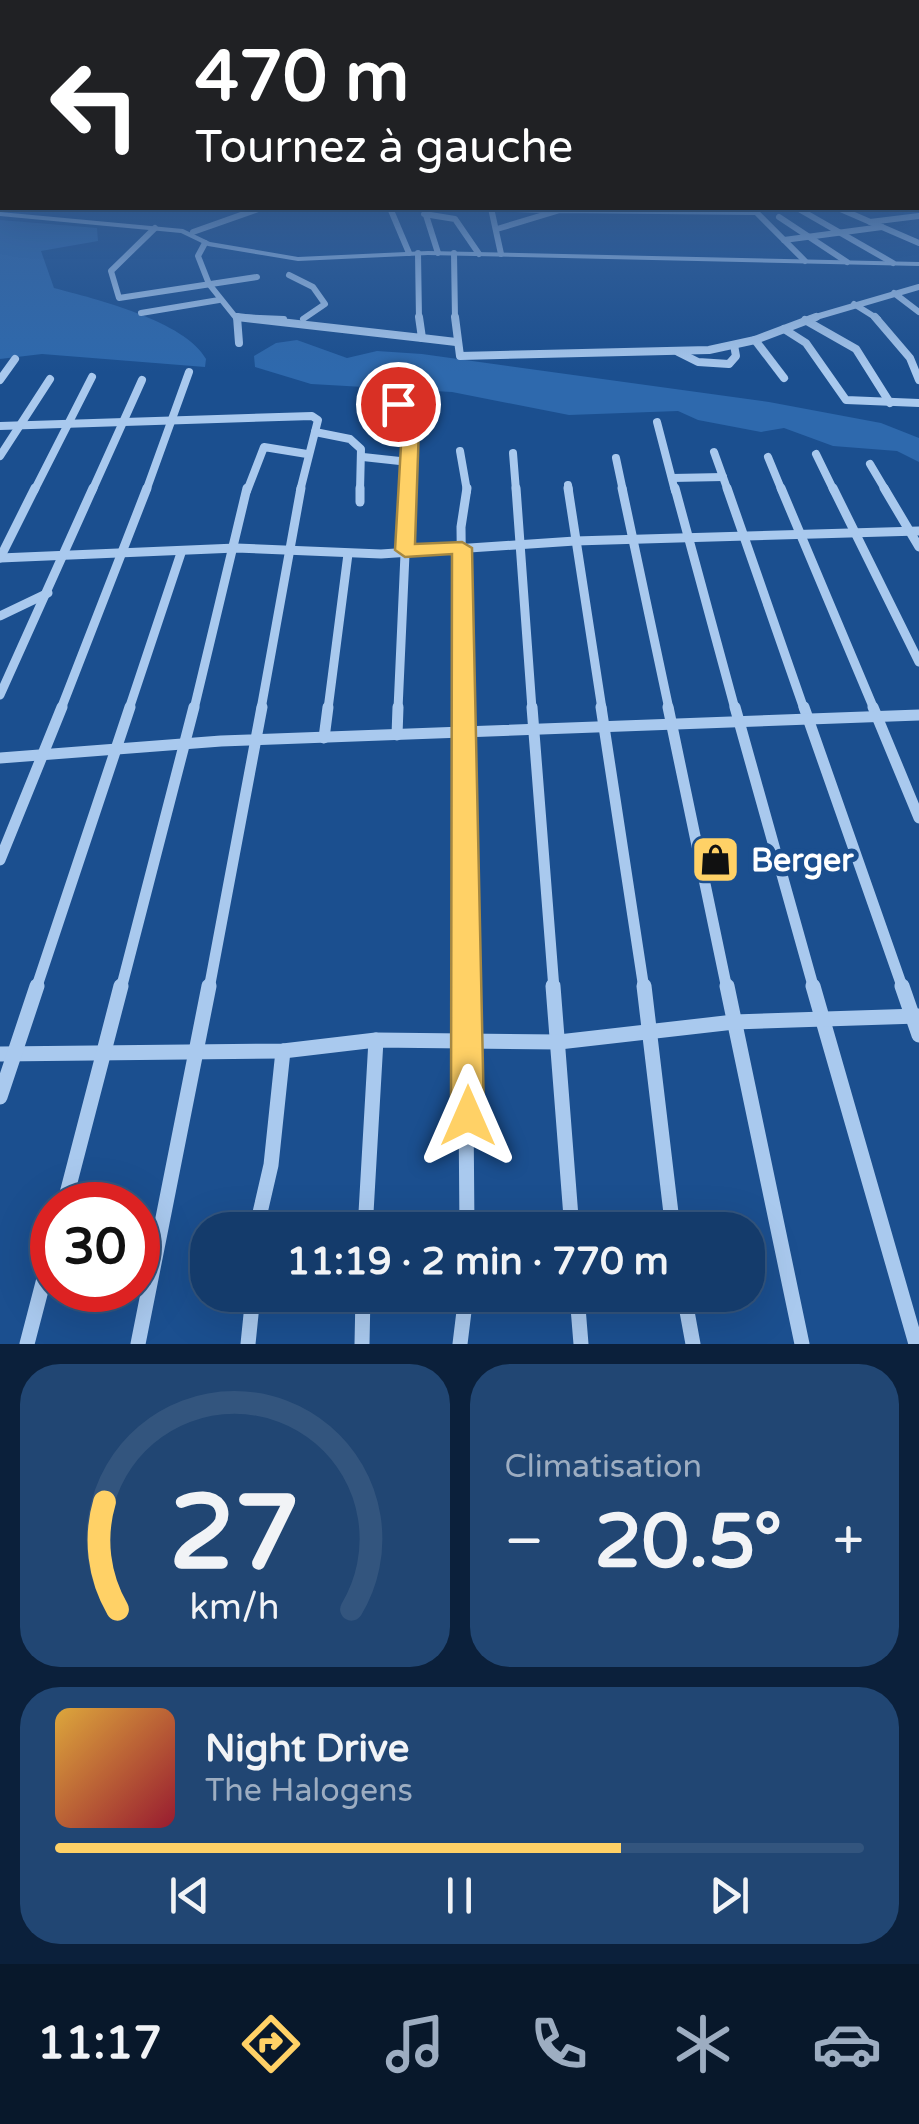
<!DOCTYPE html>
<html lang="fr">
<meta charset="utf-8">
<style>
body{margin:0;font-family:"Varela Round",sans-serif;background:#214673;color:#f1f3f6;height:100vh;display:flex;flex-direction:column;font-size:38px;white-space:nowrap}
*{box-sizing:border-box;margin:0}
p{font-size:32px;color:#9dadc1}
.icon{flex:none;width:55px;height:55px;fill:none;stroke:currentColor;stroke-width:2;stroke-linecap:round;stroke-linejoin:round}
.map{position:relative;height:1344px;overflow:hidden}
.side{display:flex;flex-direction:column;gap:20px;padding:20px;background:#0b203b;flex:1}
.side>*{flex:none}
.banner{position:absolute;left:0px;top:0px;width:920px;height:210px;box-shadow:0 10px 40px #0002,0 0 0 2px #33557e;background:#202124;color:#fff;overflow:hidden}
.speed{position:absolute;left:30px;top:1182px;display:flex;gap:20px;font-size:50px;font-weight:700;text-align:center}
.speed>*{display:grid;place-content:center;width:130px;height:130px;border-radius:50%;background:#143b6b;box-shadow:0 10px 40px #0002,0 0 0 2px #33557e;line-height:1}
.speed .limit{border:15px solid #d22;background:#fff;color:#111}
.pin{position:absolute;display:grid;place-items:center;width:85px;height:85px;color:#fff;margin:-42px;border:5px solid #fff;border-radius:50%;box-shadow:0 2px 10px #0007}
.me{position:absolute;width:110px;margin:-55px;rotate:0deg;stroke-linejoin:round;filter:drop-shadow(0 0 8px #0008)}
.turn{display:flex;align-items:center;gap:35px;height:210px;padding:0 30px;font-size:45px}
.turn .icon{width:130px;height:130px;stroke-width:2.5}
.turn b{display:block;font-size:70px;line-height:85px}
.big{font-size:75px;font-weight:700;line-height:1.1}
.side .card{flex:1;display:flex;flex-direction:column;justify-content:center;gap:15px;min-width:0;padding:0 35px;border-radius:40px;background:#214673}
.side .dial{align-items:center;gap:0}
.dial svg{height:260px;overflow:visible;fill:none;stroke:#33557e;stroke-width:7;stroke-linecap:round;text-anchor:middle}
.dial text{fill:#f1f3f6;stroke:none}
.song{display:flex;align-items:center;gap:30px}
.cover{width:120px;height:120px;border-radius:15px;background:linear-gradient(135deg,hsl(40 70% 55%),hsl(350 70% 35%))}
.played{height:10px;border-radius:5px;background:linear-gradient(90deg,#ffd166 70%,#33557e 70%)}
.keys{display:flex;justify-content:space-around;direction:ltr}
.heat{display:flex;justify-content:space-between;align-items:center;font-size:55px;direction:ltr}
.side .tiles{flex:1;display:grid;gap:20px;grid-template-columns:1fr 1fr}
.card:last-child{grid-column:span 2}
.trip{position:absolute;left:190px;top:1212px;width:575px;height:100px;border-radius:40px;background:#143b6b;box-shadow:0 10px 40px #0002,0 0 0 2px #33557e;font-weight:700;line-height:100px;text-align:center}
.tabs{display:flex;height:160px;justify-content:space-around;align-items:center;background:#08182b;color:#9dadc1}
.tabs .icon{width:70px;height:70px}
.tabs .on{color:#ffd166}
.tabs b{font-size:45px;color:#f1f3f6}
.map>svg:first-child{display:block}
.green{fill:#2e69ad}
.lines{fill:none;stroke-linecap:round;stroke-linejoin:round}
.stream{stroke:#9cc4f0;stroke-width:2.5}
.minor-far4{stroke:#a9c9ee;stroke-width:6}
.minor-far3{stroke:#a9c9ee;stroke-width:8}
.minor-far2{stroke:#a9c9ee;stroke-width:9}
.minor-far1{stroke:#a9c9ee;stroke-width:11}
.minor{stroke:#a9c9ee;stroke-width:15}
.tertiary{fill:#a9c9ee;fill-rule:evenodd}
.route{fill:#ffd166;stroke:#a68842;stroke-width:2.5}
.labels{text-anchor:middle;stroke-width:10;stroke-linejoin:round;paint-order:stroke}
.poi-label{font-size:32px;font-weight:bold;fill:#fff;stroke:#1b4f8f;text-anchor:start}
</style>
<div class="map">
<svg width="919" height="1344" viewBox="0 0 919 1344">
<rect width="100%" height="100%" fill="#1b4f8f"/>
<g class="green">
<path d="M 0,220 L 97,228 L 98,241 L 41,251 L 54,288 C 96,299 185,321 206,359 L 205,367 L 42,354 L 0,359 Z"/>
<polygon points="297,340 347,358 377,351 422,354 769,402 881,423 919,438 919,462 897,451 833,446 784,428 761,432 698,420 678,411 569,415 452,392 311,384 255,367 254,356 276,343"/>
</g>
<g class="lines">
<polyline class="stream" points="2,184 2,188"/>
<g class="minor-far4">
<polyline points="390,208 409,253"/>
<polyline points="413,208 431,208"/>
<polyline points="486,208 544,210"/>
<polyline points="491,208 501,254"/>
<polyline points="797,208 893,263"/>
<polyline points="838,208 919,243"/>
<polyline points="425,212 438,253"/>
<polyline points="424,214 455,219 479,254"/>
<polyline points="779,217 847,262"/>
<polyline points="870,222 919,216"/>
<polyline points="155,228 111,271 119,298 257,277"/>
<polyline points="497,229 560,210 756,212 805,261"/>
<polyline points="193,232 261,208"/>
<polyline points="784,240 882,227"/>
<polyline points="205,243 198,256 209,284 237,319"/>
<polyline points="418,253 419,319"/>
<polyline points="454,253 455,319"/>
<polyline points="289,275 313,287 325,304 303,319"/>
<polyline points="894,293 919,312"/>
<polyline points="854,304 878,319"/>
<polyline points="141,313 219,300"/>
<polyline points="237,317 284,319"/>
<polyline points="809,319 919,287"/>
</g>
<g class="minor-far3">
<polyline points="237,317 239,343"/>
<polyline points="237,317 422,338 419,317"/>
<polyline points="455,317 460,356 709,350 755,340 816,317"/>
<polyline points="875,317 910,358 919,380"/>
<polyline points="805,320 856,349 890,403"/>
<polyline points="784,329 806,343 846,400 919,403"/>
<polyline points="422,338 456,342"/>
<polyline points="755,340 784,378"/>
<polyline points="678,352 698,362 729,364 736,356 734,345"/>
<polyline points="0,380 15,359"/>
<polyline points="398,403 398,418 411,431 408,491"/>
<polyline points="657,422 675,491"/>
<polyline points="0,426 312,416 318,420 300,491"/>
<polyline points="315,432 350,439 361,449 360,491"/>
<polyline points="460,451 467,491"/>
<polyline points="714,452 728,491"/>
<polyline points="513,453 516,491"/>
<polyline points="816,454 834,491"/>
<polyline points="0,456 50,379"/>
<polyline points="363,457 409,462"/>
<polyline points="768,457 782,491"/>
<polyline points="616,458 623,491"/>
<polyline points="870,464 886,491"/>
<polyline points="672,478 723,477"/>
<polyline points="568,485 569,491"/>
<polyline points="34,491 92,377"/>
<polyline points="92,491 142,380"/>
<polyline points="146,491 189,372"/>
<polyline points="247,491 264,447 307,454"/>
</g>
<g class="minor-far2">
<polyline points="516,488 532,709"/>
<polyline points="568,488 602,709"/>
<polyline points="622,488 669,709"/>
<polyline points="675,488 735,709"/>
<polyline points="727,488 804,709"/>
<polyline points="781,488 874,709"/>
<polyline points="833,488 919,662"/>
<polyline points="884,488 919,547"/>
<polyline points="360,502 360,488"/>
<polyline points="0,558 236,548 381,554 575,541 919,531"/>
<polyline points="0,558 35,488"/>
<polyline points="0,616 48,593"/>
<polyline points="0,695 93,488"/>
<polyline points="61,709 147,488"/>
<polyline points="129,709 181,553"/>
<polyline points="194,709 247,488"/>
<polyline points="261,709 301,488"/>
<polyline points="328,709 348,554"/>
<polyline points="398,709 408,488"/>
<polyline points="463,709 461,527 467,488"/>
</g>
<g class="minor-far1">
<polyline points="463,707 465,989"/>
<polyline points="532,707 554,989"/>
<polyline points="601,707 644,989"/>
<polyline points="668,707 727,989"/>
<polyline points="735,707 814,989"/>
<polyline points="804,707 903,989"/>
<polyline points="873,707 919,818"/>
<polyline points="397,735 398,707"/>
<polyline points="324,738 328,707"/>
<polyline points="0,758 221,741 919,715"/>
<polyline points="0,860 62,707"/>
<polyline points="36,989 130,707"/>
<polyline points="121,989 194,707"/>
<polyline points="209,989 262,707"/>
</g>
<g class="minor">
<polyline points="465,986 467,1230"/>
<polyline points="553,986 572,1230"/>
<polyline points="644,986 673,1230"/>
<polyline points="727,986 802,1344"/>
<polyline points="813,986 916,1344"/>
<polyline points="902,986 919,1035"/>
<polyline points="0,1054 283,1051 376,1040 559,1042 734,1022 919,1016"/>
<polyline points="0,1097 37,986"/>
<polyline points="64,1205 121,986"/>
<polyline points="256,1230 271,1165 283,1051"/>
<polyline points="365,1230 376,1040"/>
<polyline points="577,1295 581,1344"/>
<polyline points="684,1295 693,1344"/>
<polyline points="27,1344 52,1248"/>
<polyline points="138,1344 209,986"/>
<polyline points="248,1344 253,1295"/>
<polyline points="362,1344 363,1295"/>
<polyline points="460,1344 466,1295"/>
</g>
<polygon class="tertiary" points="0,212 183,229 210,242 298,257 428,251 919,262 919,266 428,255 298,261 208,246 181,233 0,216"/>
</g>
<linearGradient id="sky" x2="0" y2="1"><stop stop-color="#0f2b4f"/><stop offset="0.49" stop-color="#39639b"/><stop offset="1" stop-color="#39639b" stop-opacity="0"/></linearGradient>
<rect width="919" height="372" fill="url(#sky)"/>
<polygon class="route" points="398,399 403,400 407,416 419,426 415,544 462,542 472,548 484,1116 479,1128 468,1133 456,1128 451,1116 452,554 405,557 395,550 402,428 390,418 389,404"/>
<defs>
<symbol id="shop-square" viewBox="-11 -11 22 22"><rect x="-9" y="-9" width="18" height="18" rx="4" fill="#ffd166" stroke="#1b4f8f"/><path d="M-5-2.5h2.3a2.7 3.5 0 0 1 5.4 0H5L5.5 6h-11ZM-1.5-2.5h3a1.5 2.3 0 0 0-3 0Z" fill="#111"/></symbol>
</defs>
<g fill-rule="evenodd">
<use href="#shop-square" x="688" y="832" width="55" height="55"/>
</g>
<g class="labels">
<g class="poi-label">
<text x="751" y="871">Berger</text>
</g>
</g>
</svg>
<div class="speed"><div class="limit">30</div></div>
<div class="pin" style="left:398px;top:404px;background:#d93025"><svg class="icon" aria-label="arrive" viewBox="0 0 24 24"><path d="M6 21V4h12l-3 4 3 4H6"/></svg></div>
<svg class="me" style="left:468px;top:1116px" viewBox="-20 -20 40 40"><path d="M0-17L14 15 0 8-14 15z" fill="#ffd166" stroke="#fff" stroke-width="4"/></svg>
<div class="trip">11:19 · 2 min · 770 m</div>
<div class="banner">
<div class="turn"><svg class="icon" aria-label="left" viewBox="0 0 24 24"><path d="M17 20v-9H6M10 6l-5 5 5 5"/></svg><div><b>470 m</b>Tournez à gauche</div></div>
</div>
</div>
<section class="side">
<div class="tiles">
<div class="card dial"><svg viewBox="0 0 100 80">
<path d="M14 69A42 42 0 1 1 86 69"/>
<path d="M14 69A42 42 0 0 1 10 36" stroke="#ffd166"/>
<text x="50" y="56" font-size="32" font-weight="700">27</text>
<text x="50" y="72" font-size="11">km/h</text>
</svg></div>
<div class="card"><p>Climatisation</p>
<div class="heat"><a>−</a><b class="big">20.5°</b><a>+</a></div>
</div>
<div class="card">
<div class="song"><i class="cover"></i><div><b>Night Drive</b><p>The Halogens</p></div></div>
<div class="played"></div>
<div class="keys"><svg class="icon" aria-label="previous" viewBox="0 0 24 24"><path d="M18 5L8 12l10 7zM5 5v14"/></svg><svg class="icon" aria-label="pause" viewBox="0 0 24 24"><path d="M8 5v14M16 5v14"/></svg><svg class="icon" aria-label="next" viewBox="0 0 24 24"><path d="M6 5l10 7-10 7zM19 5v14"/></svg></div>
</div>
</div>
</section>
<nav class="tabs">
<b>11:17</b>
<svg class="icon on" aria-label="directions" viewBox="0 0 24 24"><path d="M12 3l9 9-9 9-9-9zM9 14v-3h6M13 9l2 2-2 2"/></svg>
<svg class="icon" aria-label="music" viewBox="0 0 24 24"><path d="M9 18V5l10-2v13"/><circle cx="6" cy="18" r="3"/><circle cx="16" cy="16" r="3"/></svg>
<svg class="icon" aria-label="phone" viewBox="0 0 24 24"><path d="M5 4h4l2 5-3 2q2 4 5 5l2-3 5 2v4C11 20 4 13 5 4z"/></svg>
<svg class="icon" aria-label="climate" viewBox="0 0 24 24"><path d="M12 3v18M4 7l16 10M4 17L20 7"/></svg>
<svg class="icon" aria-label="car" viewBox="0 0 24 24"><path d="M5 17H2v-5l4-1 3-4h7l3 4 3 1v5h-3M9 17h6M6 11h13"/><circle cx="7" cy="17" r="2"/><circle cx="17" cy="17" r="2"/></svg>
</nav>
